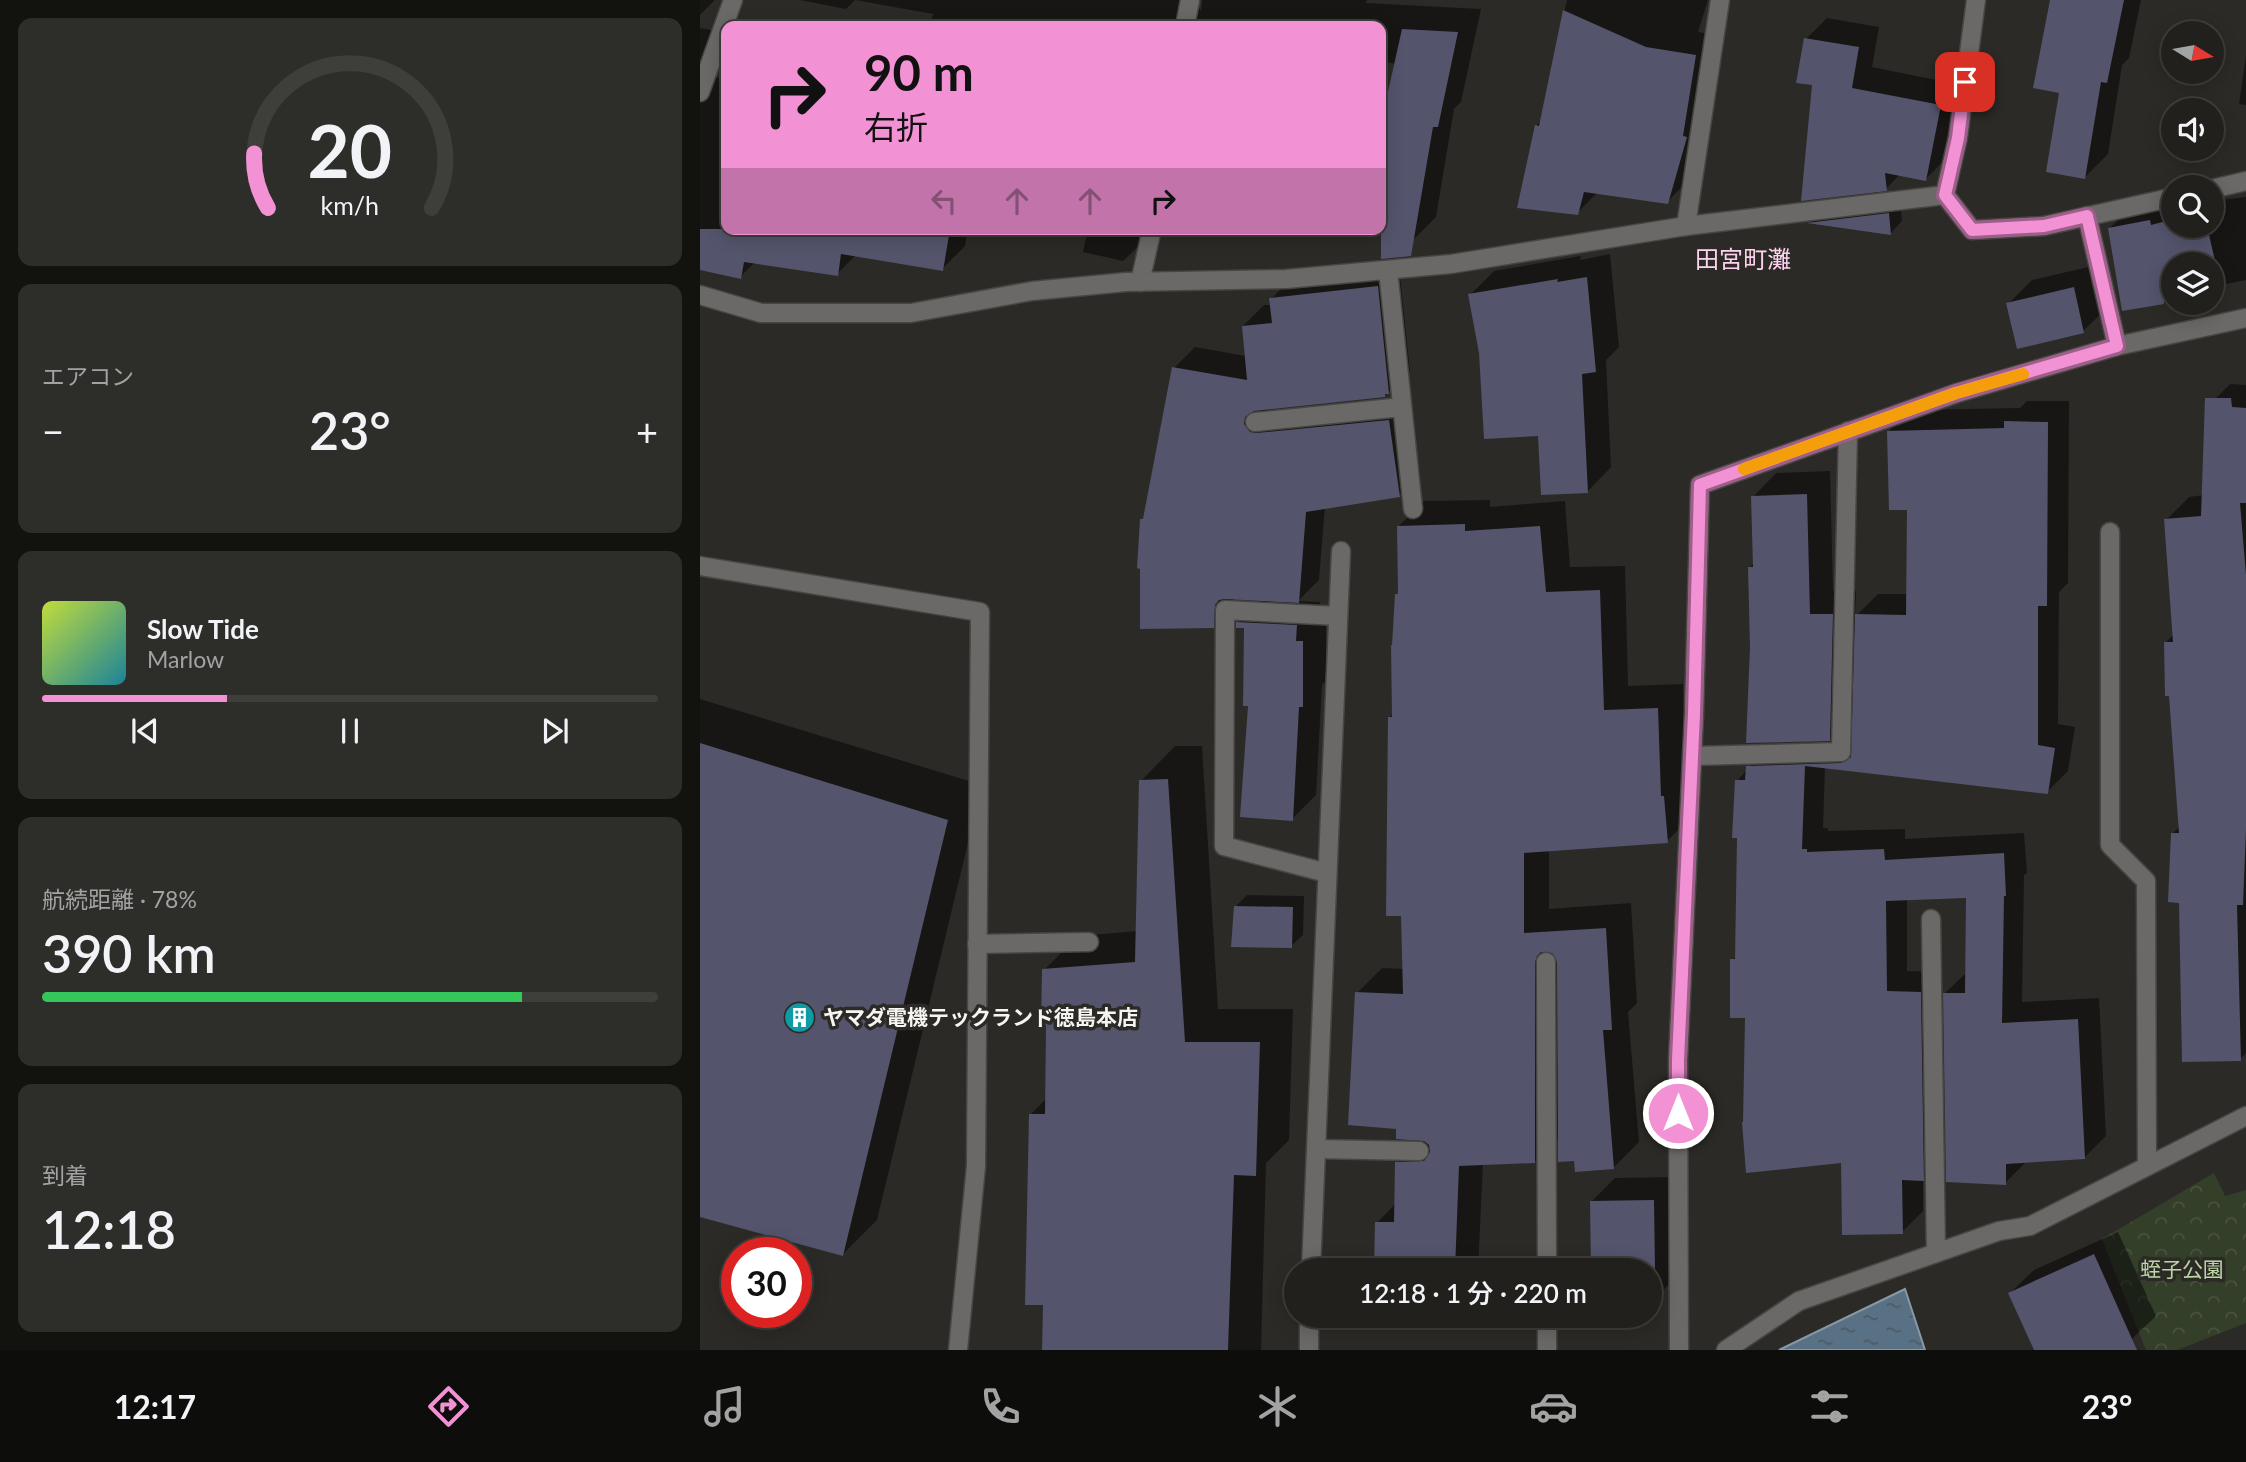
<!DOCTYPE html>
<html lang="ja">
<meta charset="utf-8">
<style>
body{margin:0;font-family:Lato,"Noto Sans JP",sans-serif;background:#2d2d29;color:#f1f3f6;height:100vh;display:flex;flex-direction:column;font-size:26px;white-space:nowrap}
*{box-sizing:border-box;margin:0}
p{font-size:23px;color:#a2a3a3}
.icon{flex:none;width:38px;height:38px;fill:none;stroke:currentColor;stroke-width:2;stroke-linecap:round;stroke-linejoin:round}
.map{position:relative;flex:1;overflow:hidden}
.panel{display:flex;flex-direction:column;gap:18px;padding:18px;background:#12120f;width:700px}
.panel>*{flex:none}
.guide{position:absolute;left:21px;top:21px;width:665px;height:214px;border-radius:14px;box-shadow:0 4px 18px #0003,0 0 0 2px #3e3e3b;background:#f391d5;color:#111;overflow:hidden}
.needle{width:46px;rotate:101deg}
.tools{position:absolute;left:1461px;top:21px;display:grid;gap:14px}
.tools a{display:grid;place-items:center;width:63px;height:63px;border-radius:50%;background:#21201c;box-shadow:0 4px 18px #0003,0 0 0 2px #3e3e3b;font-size:35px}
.speed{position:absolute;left:21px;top:1237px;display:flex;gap:14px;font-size:35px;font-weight:700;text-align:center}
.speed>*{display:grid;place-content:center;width:91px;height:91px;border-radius:50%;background:#21201c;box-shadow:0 4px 18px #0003,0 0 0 2px #3e3e3b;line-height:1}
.speed .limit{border:10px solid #d22;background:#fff;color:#111}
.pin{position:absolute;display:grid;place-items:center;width:60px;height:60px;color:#fff;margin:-30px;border-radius:14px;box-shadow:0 4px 10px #0006}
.me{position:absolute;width:77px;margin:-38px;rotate:0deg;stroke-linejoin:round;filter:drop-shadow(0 0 5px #0008)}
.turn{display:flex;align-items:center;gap:24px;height:147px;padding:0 28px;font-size:32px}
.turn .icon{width:91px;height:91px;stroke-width:2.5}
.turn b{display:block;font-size:49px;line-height:60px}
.lanes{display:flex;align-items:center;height:66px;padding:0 28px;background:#0003;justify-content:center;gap:35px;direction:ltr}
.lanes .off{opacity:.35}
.big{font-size:52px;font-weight:600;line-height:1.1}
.panel .card{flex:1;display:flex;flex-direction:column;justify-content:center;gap:10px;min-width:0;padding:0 24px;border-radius:14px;background:#2d2d29}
.panel .dial{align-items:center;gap:0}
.dial svg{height:182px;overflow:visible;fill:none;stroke:#3e3e3b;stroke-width:7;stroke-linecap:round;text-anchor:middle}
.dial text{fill:#f1f3f6;stroke:none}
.song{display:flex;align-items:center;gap:21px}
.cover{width:84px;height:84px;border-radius:10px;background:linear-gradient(135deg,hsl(70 70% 55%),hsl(190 70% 35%))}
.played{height:7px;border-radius:4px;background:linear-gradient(90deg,#f391d5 30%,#3e3e3b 30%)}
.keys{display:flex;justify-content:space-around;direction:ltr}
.heat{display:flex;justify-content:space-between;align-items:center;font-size:38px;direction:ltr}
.charge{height:10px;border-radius:5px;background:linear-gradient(90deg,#34c759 78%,#3e3e3b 0)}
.trip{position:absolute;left:584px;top:1258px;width:378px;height:70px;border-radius:35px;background:#21201c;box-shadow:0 4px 18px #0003,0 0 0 2px #3e3e3b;font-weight:600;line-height:70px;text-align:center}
.tab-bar{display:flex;height:112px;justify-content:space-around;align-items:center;background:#0d0d0b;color:#a2a3a3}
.tab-bar .icon{width:49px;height:49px}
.tab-bar .on{color:#f391d5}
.tab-bar b{font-size:32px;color:#f1f3f6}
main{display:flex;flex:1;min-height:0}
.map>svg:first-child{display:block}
.park{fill:url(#park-crowns)}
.water{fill:url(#water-ripples);stroke:#8899a5;stroke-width:2}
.shadow{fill:#0007}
.building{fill:#54546d}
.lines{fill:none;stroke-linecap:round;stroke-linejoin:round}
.minor-casing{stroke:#484643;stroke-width:21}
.minor{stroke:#6b6868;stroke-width:18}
.route-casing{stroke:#9e5e8a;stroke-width:18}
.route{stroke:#f391d5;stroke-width:12}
.slow{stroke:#f59e0b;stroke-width:12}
.labels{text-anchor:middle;stroke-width:7;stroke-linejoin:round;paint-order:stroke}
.poi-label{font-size:21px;font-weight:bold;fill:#f6f5f2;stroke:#2c2a26;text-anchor:start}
.park-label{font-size:21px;fill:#bbd5a5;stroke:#2c2a26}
.quarter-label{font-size:24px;fill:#fdd2ee;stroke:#2c2a26}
</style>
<main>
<section class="panel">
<div class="card dial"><svg viewBox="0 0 100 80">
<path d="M14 69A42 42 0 1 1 86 69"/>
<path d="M14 69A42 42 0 0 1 8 45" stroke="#f391d5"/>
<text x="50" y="56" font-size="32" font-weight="700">20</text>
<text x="50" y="72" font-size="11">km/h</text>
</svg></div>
<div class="card"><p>エアコン</p>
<div class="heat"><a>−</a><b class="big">23°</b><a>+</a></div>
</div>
<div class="card">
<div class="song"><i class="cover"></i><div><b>Slow Tide</b><p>Marlow</p></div></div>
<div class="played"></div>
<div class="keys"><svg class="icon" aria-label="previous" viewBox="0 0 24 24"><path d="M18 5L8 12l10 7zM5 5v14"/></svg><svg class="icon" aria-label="pause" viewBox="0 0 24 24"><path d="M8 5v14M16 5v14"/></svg><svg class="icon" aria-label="next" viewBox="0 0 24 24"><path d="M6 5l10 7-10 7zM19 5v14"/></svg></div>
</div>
<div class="card"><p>航続距離 · 78%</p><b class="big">390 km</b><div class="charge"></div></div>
<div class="card"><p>到着</p><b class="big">12:18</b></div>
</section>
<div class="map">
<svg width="1546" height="1350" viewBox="0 0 1546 1350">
<defs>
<pattern id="park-crowns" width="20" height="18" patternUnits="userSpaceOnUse" patternTransform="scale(1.75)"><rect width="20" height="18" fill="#343f2a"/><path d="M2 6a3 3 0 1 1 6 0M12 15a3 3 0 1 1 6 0" fill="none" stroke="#48523f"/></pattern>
<pattern id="water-ripples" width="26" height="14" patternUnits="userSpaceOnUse" patternTransform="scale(1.75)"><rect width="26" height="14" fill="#597184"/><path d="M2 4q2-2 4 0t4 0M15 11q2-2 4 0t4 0" fill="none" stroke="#505a61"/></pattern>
</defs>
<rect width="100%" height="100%" fill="#2c2a26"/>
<polygon class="park" points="1514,1173 1525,1196 1546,1190 1546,1323 1477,1350 1446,1350 1402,1239"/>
<polygon class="water" points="1205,1289 1225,1350 1079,1350"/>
<g class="shadow">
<polygon points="0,0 15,0 0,15"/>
<polygon points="100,0 497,0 497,5 501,11 502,0 667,0 666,3 781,9 761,102 754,109 736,217 713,240 673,229 681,229 681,131 696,64 681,61 681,26 230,26 233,14 155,0 146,9"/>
<polygon points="867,0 1008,0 998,32 1016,35 988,181 967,202 898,192 877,213 819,207 837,125 841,121"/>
<polygon points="1351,0 1441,0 1429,58 1422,65 1408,154 1385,177 1361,92"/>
<polygon points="1127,18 1179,27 1172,67 1261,85 1246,158 1226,179 1200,174 1186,189 1114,84 1106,39"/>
<polygon points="0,28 23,32 11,69 15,77 19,78 26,60 26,229 268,229 265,246 242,269 156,255 137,274 55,262 40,277 0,269"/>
<polygon points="1546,56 1546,105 1539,104"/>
<polygon points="1521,196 1521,200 1546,197 1546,280 1512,287 1512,264 1474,264 1470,296 1464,302 1410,228 1427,211 1467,204 1467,209 1474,207 1474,226 1512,226 1512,198"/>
<polygon points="1200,202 1202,221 1191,233 1111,222 1121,212"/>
<polygon points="388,229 448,229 447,238 423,261 383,252"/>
<polygon points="910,254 919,347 906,360 911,467 888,491 840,434 780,353 770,295 794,271 881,256 880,260"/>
<polygon points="1397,265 1407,308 1383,331 1308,304 1332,280"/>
<polygon points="699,266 710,371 684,396 565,408 578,413 709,400 720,475 699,495 625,507 619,580 598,601 620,602 618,618 626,618 626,681 622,685 616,795 592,819 550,704 545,626 538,623 562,599 534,597 534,606 513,627 442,520 446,516 474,368 495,347 546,356 543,326 564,305 572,305 571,299 592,278"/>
<polygon points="1530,384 1546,385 1546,1053 1540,1059 1480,901 1472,834 1480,826 1465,643 1474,634 1466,520 1489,497 1504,495 1507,407"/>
<polygon points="1327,401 1369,401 1368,583 1359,592 1358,724 1375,727 1368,771 1347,792 1125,766 1123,828 1128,828 1128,831 1205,829 1205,839 1324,833 1327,873 1324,875 1322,1002 1399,998 1406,1136 1385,1157 1326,1162 1305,1183 1245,993 1267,972 1268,896 1207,899 1207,971 1241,972 1244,1158 1223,1179 1223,1211 1202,1232 1142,1162 1047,1016 1032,960 1037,955 1038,836 1037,781 1069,745 1153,743 1154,714 1129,739 1051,647 1050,567 1054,563 1053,497 1076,473 1130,471 1133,591 1156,591 1155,617 1178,594 1208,594 1209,508 1188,432 1210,410 1320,408"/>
<polygon points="790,500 790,507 865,501 870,567 925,566 928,686 983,684 985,771 992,816 967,841 849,849 849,909 931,903 937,1003 928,1012 939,1142 914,1167 876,1159 860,1136 835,1161 783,1163 778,1270 675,1270 677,1223 696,1203 697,1163 721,1139 657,993 682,968 704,969 702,914 689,718 693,714 697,595 700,592 699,526 724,501"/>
<polygon points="0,699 282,785 177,1220 143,1254 0,1215"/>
<polygon points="475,746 502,746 518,1009 593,1009 589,1140 566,1163 561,1350 344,1350 345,1304 331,1114 347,1098 348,1023 344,970 378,936 438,931 441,781"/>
<polygon points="547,895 604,896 603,935 591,946 536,906"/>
<polygon points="977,1177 978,1275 955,1299 950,1299 950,1270 892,1270 892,1201 915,1178"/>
<polygon points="1418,1232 1456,1316 1432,1339 1409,1350 1336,1350 1310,1293 1334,1270"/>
</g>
<g class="building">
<polygon points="1350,0 1424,0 1407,83 1401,82 1385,179 1346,172 1359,93 1333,88"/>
<polygon points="863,10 946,47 996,55 983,136 987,137 968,204 884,192 878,215 817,208 835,125 839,126"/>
<polygon points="702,29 758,32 738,127 733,127 711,256 681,259 681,123"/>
<polygon points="1104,38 1159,47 1152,88 1241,105 1226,181 1185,173 1187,191 1101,201 1112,85 1096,83"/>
<polygon points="1189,213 1191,235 1107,223"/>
<polygon points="1474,219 1474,226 1507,226 1521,287 1512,289 1512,264 1474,264 1474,297 1464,299 1464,304 1422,311 1408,228 1450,220 1451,225"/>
<polygon points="0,229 250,229 243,271 141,254 138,276 44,262 41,279 0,270"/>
<polygon points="887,277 896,372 882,374 888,493 841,495 838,436 784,439 779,353 768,294 858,279 857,282"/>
<polygon points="678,286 689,394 685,394 685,397 554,411 545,417 544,424 550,432 556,433 689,420 700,497 606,512 599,603 525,599 519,600 515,605 514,628 440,629 440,569 437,568 440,519 443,519 472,367 547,380 542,326 572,323 569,298"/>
<polygon points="1374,287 1384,333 1317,349 1306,303"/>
<polygon points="1505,398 1531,398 1532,407 1546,408 1546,503 1540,503 1546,575 1546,830 1543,905 1537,905 1541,1061 1482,1062 1479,903 1468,902 1471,833 1479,833 1469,696 1465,696 1464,642 1473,642 1464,519 1501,516"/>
<polygon points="1304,421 1348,422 1347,606 1338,606 1338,745 1355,748 1348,794 1105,766 1102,849 1107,849 1107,852 1184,849 1185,860 1304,853 1306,896 1304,896 1302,1023 1378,1019 1385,1159 1306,1164 1306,1185 1246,1182 1243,993 1265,993 1266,898 1186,901 1187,991 1221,992 1224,1181 1202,1180 1203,1234 1142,1235 1141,1163 1046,1173 1042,1122 1043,1122 1045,1018 1030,1018 1030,959 1035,959 1037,838 1032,838 1035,780 1045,780 1046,766 1141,763 1151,757 1155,614 1206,615 1207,510 1189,510 1187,431 1304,428"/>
<polygon points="1107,494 1110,614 1133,614 1130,741 1046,743 1050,647 1048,567 1053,567 1051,496"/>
<polygon points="765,524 765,531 840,526 846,592 900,590 904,710 958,708 961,796 964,796 968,843 824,853 824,933 906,928 912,1030 903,1030 914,1169 875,1172 874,1161 858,1162 857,962 852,953 841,952 837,956 835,962 835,1163 759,1166 755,1270 674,1270 675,1222 694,1222 695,1162 724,1161 730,1152 729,1145 724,1141 696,1139 696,1129 648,1125 655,992 703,994 701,916 686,916 688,717 692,717 691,645 692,645 695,594 698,594 697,526"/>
<polygon points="536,622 597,625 596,641 603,641 603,707 599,707 593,821 540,817 548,706 543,706 544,628 536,628"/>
<polygon points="0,743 248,820 143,1256 0,1217"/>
<polygon points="468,779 485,1042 560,1042 556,1176 534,1175 528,1350 342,1350 343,1305 325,1305 329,1114 345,1114 346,1025 341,1026 342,969 435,962 439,780"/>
<polygon points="534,906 593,907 592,948 531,947"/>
<polygon points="954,1200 955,1270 891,1270 890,1201"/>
<polygon points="1394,1254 1437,1350 1334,1350 1308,1293"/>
</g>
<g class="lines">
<defs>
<g id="minor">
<polyline points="1020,0 986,226 1245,195 1258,137 1276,0"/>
<polyline points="485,26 490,0"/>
<polyline points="0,92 33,0"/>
<polyline points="1512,189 1546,181"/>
<polyline points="1245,195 1272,230 1344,226 1474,197"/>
<polyline points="1387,216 1417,346"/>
<polyline points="688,270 713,509"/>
<polyline points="440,282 452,229"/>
<polyline points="0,295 61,313 211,313 332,291 426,282 586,279 751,264 986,226"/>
<polyline points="555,422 702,407"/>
<polyline points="1410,532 1410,845 1446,881 1447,1166"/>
<polyline points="0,566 280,612 276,1166 258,1350"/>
<polyline points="992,756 1141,752 1148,431"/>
<polyline points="627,873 524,846 525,610 638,616"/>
<polyline points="1231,919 1236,1253"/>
<polyline points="277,944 389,942"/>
<polyline points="846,962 847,1270"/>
<polyline points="616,1149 719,1151"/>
<polyline points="611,1270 641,551"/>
<polyline points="847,1316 847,1350"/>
<polyline points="609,1350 609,1316"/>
<polyline points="979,1350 978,1060 994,714 1000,485 1257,393 1417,346 1546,318"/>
<polyline points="1026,1350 1099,1301 1299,1231 1330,1226 1546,1116"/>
</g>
</defs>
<use href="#minor" class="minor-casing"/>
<use href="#minor" class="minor"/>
</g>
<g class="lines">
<defs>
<polyline id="route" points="978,1113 978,1060 994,714 1000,485 1256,393 1417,346 1387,216 1344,226 1272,230 1245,195 1258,138 1265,82"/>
</defs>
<use href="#route" class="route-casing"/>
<use href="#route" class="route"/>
<polyline class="slow" points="1044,469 1256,393 1323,374"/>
</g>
<defs>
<symbol id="building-disc" viewBox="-11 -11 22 22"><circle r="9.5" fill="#0f9aa8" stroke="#2c2a26"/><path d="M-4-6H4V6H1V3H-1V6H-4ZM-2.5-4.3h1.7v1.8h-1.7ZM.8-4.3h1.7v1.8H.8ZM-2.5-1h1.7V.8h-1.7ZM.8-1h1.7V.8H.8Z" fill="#fff"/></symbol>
</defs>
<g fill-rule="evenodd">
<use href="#building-disc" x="82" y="1000" width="35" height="35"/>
</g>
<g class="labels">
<g class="poi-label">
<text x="123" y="1025">ヤマダ電機テックランド徳島本店</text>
</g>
<g class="park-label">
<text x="1482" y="1277">蛭子公園</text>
</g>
<g class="quarter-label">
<text x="1043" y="268">田宮町灘</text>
</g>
</g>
</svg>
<div class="tools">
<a><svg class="needle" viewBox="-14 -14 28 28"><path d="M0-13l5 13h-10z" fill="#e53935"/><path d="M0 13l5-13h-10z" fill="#a2a3a3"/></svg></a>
<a><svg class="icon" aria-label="sound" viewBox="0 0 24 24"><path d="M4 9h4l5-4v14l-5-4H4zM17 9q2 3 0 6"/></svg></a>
<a><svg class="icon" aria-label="search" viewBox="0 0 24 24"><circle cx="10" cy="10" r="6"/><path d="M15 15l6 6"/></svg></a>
<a><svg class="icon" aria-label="layers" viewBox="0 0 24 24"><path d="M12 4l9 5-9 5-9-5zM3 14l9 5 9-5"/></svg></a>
</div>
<div class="speed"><div class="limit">30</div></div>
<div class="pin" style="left:1265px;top:82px;background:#d93025"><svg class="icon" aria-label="arrive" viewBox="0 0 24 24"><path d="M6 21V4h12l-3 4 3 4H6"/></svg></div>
<svg class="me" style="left:978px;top:1113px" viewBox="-20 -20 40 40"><circle r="17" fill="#f391d5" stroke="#fff" stroke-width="3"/><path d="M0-11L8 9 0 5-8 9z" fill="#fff"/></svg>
<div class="trip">12:18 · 1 分 · 220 m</div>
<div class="guide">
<div class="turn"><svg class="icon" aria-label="right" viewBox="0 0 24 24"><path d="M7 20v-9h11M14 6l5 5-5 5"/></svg><div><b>90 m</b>右折</div></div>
<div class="lanes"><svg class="icon off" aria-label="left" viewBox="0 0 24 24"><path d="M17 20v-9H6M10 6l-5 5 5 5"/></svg><svg class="icon off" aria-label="ahead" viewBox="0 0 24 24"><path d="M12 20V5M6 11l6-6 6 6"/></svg><svg class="icon off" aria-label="ahead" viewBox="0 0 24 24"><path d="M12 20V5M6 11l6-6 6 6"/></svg><svg class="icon" aria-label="right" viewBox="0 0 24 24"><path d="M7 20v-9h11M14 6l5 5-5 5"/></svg></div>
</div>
</div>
</main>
<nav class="tab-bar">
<b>12:17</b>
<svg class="icon on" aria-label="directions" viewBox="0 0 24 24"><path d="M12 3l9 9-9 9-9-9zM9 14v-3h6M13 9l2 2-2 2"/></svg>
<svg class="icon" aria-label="music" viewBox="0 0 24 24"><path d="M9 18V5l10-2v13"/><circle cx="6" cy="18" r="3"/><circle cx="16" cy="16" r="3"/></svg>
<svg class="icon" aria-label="phone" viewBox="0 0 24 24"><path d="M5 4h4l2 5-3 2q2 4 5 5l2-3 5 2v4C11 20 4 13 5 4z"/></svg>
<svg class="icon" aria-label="climate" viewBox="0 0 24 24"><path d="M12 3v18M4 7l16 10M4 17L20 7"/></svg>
<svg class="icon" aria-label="car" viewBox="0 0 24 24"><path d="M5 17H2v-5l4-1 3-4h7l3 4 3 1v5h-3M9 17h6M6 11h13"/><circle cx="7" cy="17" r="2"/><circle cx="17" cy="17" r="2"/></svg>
<svg class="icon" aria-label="filters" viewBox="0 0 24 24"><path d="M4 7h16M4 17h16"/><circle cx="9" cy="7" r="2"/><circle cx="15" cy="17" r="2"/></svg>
<b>23°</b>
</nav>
